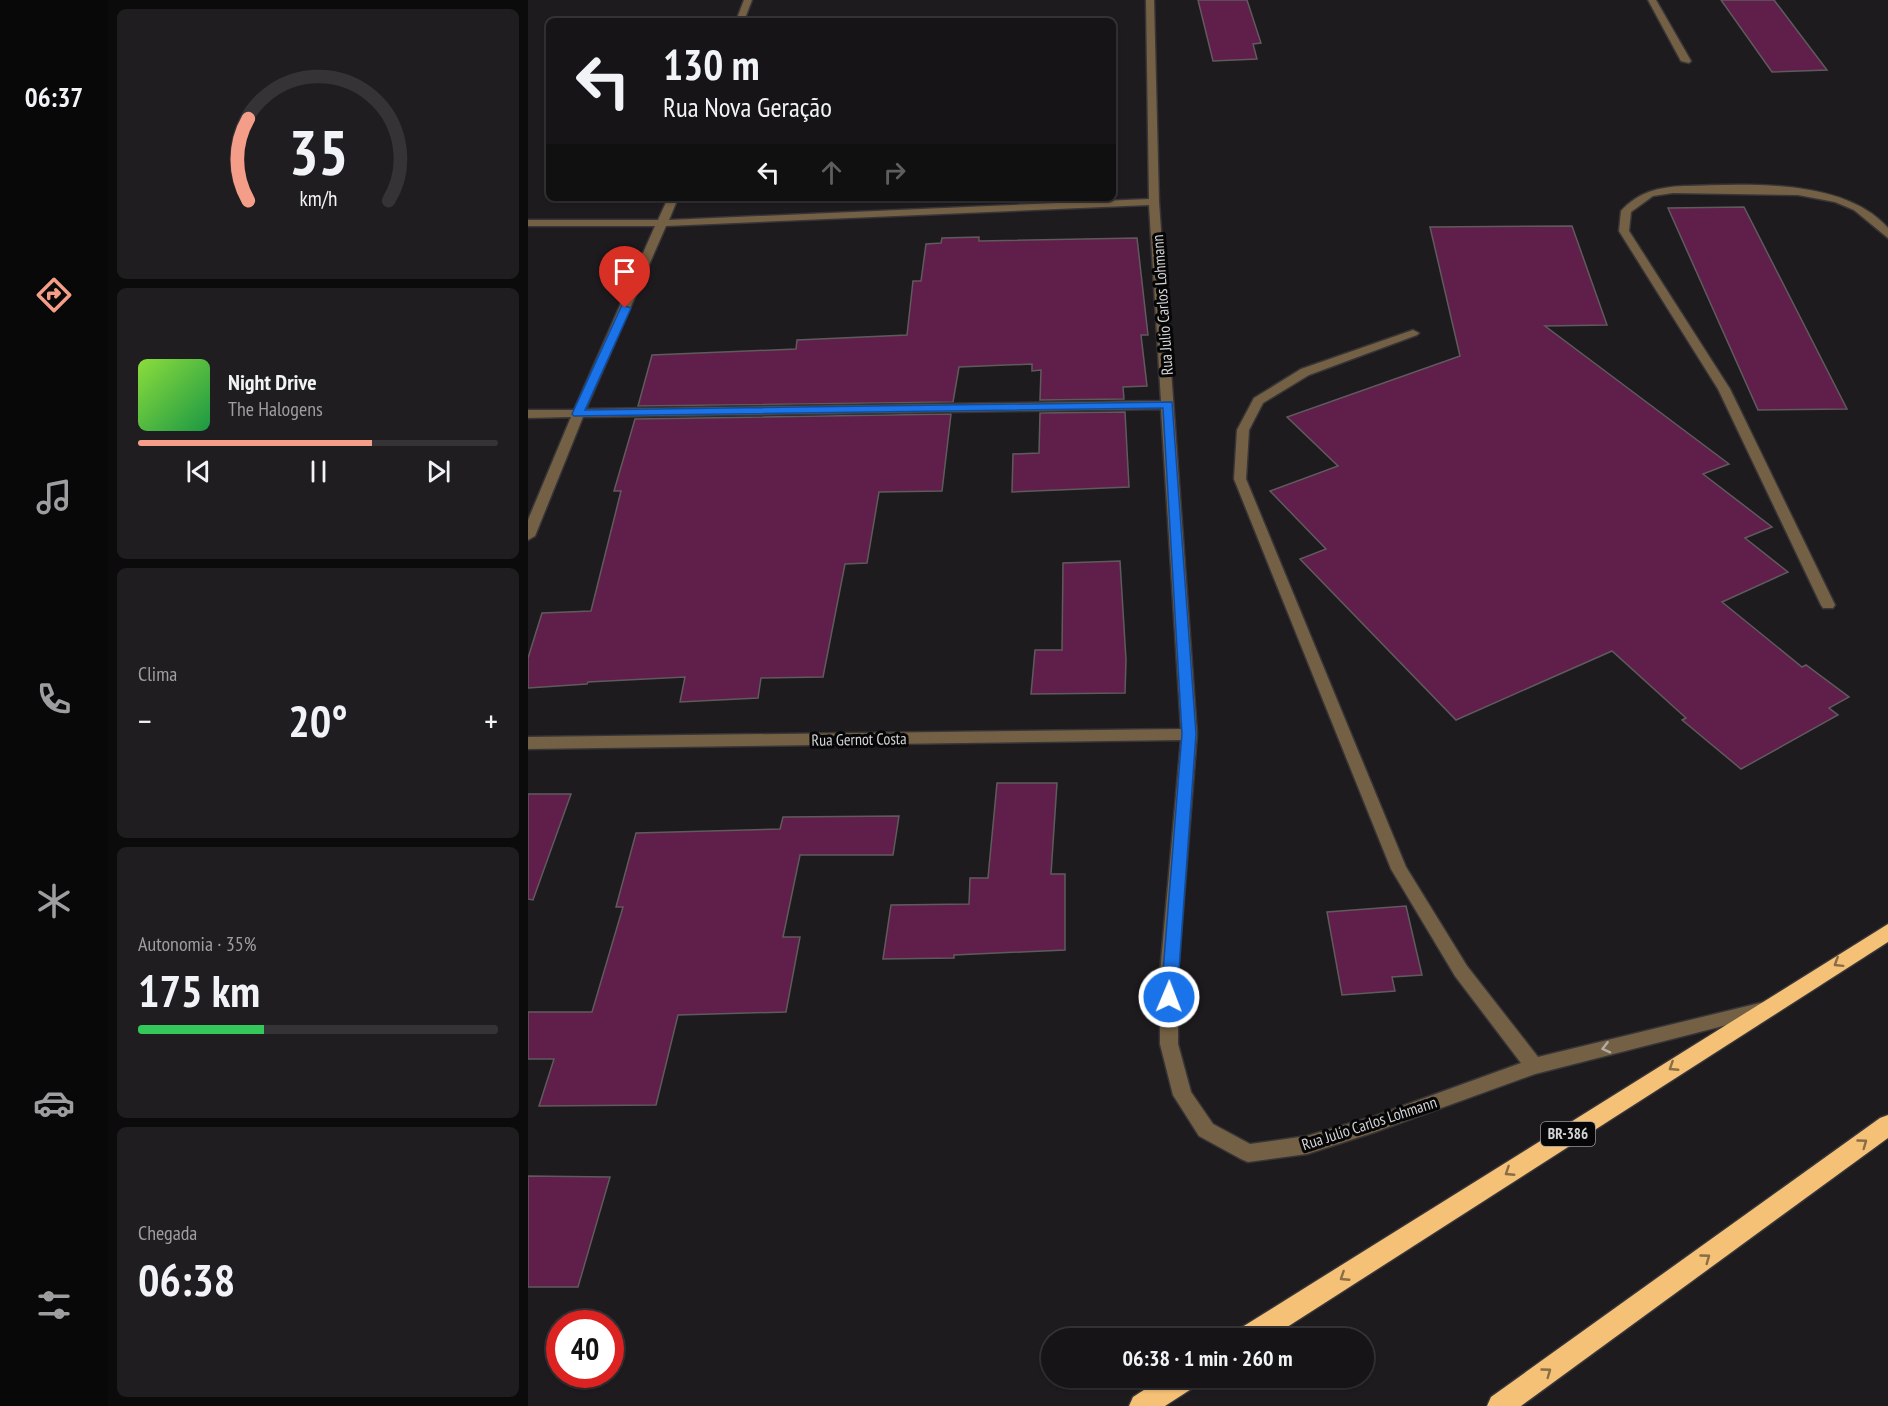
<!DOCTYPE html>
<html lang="pt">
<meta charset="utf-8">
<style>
body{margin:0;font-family:"PT Sans Narrow",sans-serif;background:#1f1d1f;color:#f1f3f6;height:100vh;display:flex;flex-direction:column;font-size:22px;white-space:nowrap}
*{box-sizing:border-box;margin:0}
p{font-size:20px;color:#9e9ea1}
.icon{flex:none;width:33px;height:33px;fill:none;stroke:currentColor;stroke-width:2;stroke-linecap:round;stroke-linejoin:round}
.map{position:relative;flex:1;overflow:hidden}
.details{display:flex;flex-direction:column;gap:9px;padding:9px;background:#0c0b0c;width:420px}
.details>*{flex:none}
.banner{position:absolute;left:18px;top:18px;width:570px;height:183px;border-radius:9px;box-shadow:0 2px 4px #0004,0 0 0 2px #353335;background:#161416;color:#f1f3f6;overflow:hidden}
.speed{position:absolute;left:18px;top:1310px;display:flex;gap:12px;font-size:30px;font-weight:700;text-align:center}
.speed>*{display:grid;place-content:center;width:78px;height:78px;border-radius:50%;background:#161416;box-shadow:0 2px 4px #0004,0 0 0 2px #353335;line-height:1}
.speed .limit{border:9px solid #d22;background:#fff;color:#111}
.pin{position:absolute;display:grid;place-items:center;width:51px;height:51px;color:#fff;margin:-62px -26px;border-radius:50% 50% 50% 0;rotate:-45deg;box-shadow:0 0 6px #0007}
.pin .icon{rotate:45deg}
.me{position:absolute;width:66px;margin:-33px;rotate:1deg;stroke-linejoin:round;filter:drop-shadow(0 0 4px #0008)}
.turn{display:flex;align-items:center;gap:21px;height:126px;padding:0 18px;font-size:27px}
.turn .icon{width:78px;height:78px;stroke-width:2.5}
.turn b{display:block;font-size:42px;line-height:51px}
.lanes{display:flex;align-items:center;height:57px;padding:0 18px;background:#0003;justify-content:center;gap:30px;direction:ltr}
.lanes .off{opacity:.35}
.big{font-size:45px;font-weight:700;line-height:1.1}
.details .widget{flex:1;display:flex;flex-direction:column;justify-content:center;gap:9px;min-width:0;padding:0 21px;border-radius:9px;background:#1f1d1f}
.details .dial{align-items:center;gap:0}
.dial svg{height:156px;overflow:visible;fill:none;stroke:#353335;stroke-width:7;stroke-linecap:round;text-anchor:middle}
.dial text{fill:#f1f3f6;stroke:none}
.song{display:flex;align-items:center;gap:18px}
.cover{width:72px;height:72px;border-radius:9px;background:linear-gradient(135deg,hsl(90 70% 55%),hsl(140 70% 35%))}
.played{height:6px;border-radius:3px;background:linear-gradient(90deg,#f49e89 65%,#353335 65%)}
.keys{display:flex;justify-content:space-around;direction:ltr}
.heat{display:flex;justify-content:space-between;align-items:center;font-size:33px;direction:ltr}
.charge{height:9px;border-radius:4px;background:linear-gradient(90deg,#34c759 35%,#353335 0)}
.trip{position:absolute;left:513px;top:1328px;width:333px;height:60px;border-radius:30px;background:#161416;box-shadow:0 2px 4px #0004,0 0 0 2px #353335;font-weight:700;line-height:60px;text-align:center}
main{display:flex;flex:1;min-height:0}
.menu{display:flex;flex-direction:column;width:108px;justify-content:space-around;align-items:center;background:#090809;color:#9e9ea1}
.menu .icon{width:42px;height:42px}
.menu .active{color:#f49e89}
.menu b{font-size:27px;color:#f1f3f6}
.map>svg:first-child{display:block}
.building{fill:#601e4a;stroke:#5f5b5d;stroke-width:1.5}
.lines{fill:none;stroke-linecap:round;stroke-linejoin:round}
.minor-casing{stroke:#373538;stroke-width:3}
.highway-casing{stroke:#373538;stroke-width:3}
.minor{fill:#746044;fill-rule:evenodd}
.highway{fill:#f4c176;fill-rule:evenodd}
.oneway{stroke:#896d44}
.oneway2{stroke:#b2aba2}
.route{fill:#1a73e8;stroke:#114b97;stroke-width:1.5}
.labels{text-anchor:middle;stroke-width:6;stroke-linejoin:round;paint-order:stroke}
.shield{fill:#070607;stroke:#969697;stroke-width:1.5}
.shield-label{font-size:15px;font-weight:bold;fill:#d4d3d5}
.street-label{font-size:16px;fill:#d4d3d5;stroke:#070607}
</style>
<main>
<nav class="menu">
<b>06:37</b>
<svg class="icon active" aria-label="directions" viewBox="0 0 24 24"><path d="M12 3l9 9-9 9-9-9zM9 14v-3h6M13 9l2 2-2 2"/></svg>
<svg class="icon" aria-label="music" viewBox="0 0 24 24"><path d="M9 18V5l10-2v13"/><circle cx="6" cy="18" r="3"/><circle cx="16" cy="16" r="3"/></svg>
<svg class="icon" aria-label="phone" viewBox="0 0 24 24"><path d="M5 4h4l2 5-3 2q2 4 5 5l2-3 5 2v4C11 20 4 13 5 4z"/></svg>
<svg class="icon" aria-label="climate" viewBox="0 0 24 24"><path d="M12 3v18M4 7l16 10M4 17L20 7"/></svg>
<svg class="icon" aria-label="car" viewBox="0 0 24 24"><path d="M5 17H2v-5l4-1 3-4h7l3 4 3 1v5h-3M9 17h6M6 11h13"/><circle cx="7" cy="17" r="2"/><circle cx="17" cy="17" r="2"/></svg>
<svg class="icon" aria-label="filters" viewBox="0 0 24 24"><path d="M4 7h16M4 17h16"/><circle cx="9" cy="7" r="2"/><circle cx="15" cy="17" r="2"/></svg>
</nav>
<section class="details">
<div class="widget dial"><svg viewBox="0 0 100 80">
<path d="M14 69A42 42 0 1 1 86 69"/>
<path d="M14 69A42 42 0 0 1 14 27" stroke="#f49e89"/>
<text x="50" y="56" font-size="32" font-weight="700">35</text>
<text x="50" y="72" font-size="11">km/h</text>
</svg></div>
<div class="widget">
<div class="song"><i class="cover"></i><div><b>Night Drive</b><p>The Halogens</p></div></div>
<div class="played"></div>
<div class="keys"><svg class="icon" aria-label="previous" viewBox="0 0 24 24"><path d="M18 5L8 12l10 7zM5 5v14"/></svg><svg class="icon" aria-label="pause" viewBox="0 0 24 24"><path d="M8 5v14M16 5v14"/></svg><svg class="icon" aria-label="next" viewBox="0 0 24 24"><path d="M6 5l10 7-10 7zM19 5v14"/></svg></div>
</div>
<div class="widget"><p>Clima</p>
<div class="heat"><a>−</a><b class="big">20°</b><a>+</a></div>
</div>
<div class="widget"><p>Autonomia · 35%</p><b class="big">175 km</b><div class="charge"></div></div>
<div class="widget"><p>Chegada</p><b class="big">06:38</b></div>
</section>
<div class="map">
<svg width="1360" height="1406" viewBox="0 0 1360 1406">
<rect width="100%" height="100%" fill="#1d1b1e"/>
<g class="building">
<polygon points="670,0 719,0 733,43 725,44 729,59 685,61"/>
<polygon points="1193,0 1246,0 1299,70 1244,72"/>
<polygon points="1216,207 1319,409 1230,410 1140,208"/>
<polygon points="1044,226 1079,325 1017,326 1201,464 1175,474 1244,527 1217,538 1260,572 1194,602 1274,667 1278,665 1321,697 1301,708 1310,715 1213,769 1154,720 1158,718 1084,651 928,720 772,559 798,549 742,491 810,466 759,417 932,356 902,227"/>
<polygon points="451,237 451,241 609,238 620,335 613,335 619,386 595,387 596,399 512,400 513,370 504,371 504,364 431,367 425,402 110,406 124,355 268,349 269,340 379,335 385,281 393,281 398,244 413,243 414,238"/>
<polygon points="597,412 601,487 484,492 485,454 511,453 512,413"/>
<polygon points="423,414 414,491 351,492 339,563 317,564 295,677 233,678 230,698 152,702 157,677 60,682 59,684 0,688 0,658 14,613 63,611 93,491 86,491 107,419"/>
<polygon points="592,561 598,660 597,693 503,694 507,650 534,650 535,563"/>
<polygon points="469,783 529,783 523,874 537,874 537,950 426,955 426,958 355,959 363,905 441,904 442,878 460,878"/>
<polygon points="0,794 43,794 5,900 0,899"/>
<polygon points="371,816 365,855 272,855 255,937 272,937 258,1012 150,1015 128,1105 11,1106 26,1059 0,1059 0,1012 64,1012 95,907 88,907 108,833 252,829 255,817"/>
<polygon points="878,906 894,975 864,977 867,991 814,995 799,912"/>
<polygon points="0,1176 82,1177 50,1287 0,1287"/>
</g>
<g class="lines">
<defs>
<g id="minor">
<polygon points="216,0 224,0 216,21 208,21"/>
<path d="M 618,0 L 626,0 L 631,202 L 669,734 L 650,973 L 650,1044 L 663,1092 L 685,1124 L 722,1144 L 779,1136 L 847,1116 L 993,1063 L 927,976 L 863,869 L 706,479 L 709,430 L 726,398 L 773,369 L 885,330 L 891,333 L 889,335 L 781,375 L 735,403 L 721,430 L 718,479 L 878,867 L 939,966 L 1010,1057 L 1236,1002 L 1242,1004 L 1245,1009 L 1242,1014 L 1007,1074 L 847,1132 L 779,1154 L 720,1162 L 713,1159 L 671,1136 L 645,1095 L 632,1044 L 632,973 L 653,740 L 0,749 L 0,737 L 653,729 L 633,409 L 55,417 L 7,536 L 0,540 L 0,520 L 43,417 L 0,418 L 0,410 L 46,410 L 127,226 L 0,226 L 0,220 L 130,220 L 140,198 L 150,198 L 141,220 L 621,199 ZM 621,205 L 633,401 L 58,409 L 138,226 Z"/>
<polygon points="1120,0 1128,0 1163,61 1161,63 1153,61"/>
<path d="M 1156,186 C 1218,184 1316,178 1360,228 L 1360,238 L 1326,210 L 1307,202 L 1270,195 L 1145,193 L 1125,196 L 1103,212 L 1101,231 L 1202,389 L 1307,605 L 1305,608 L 1295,608 L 1293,605 L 1190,389 L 1091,231 L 1093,211 C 1110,192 1131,187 1156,186 Z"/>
</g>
<g id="highway">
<polygon points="1360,924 1360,942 742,1338 708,1338 711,1329"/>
<polygon points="1360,1115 1360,1138 993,1406 959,1406 963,1397 1352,1118"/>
<polygon points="636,1377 672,1377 668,1386 637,1406 601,1406 605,1397"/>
</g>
</defs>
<use href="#minor" class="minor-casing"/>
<use href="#highway" class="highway-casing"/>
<use href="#minor" class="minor"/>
<use href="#highway" class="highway"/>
</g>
<defs><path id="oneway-chevron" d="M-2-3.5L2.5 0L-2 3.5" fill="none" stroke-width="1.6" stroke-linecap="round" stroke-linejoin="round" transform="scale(1.5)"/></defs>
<g class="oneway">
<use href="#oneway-chevron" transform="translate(1310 963) rotate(148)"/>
<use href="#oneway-chevron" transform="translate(1145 1067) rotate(147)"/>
<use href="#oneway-chevron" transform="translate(1335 1143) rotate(-36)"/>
<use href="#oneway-chevron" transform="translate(981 1172) rotate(147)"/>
<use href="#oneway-chevron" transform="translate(1178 1258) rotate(-36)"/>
<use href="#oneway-chevron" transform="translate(816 1277) rotate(147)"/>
<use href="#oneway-chevron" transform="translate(1019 1372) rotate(-36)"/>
</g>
<use class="oneway2" href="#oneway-chevron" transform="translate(1078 1048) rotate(166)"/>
<polygon class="route" points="94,305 103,308 57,410 644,402 668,734 649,997 647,1001 641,1003 636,1001 633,997 654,734 635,408 46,416 44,414"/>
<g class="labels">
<rect class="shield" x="1013" y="1122" width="54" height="24" rx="4.5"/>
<g class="shield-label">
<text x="1040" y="1139">BR-386</text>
</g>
<g class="street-label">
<text transform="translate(634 305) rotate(-94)" y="6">Rua Julio Carlos Lohmann</text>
<text transform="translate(331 739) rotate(-1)" y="6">Rua Gernot Costa</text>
<text transform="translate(841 1123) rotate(-18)" y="6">Rua Julio Carlos Lohmann</text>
</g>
</g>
</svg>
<div class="speed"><div class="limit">40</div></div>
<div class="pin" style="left:97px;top:308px;background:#d93025"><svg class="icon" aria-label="arrive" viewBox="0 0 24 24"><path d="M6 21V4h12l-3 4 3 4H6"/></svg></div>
<svg class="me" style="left:641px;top:997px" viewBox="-20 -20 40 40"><circle r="17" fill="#1a73e8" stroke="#fff" stroke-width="3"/><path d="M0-11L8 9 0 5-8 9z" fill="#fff"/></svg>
<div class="trip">06:38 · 1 min · 260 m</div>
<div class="banner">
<div class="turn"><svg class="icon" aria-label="left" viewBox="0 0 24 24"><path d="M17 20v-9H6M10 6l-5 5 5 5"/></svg><div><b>130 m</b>Rua Nova Geração</div></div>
<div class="lanes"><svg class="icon" aria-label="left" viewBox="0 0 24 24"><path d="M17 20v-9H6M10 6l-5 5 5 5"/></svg><svg class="icon off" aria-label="ahead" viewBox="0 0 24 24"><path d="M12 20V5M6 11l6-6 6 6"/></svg><svg class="icon off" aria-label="right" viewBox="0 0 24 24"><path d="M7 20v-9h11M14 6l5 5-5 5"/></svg></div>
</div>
</div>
</main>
